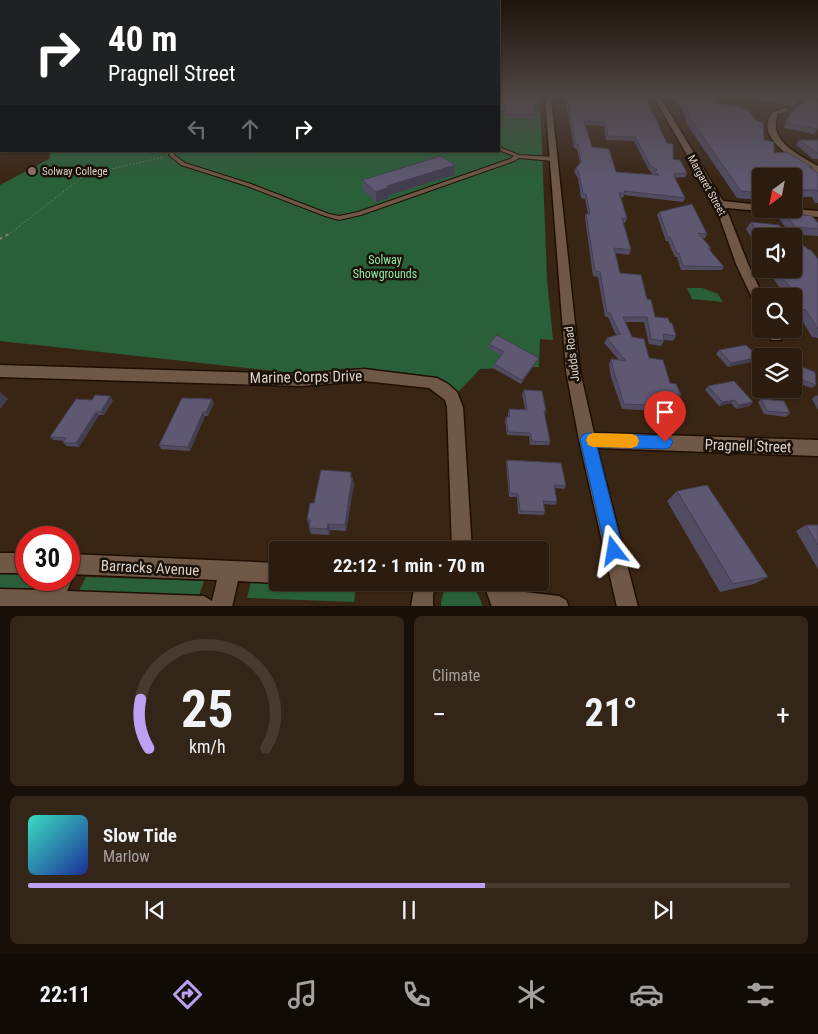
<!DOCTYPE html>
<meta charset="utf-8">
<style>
body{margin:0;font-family:"Roboto Condensed",sans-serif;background:#332518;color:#f1f3f6;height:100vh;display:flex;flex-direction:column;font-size:19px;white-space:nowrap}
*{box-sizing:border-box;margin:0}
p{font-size:16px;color:#a6a19e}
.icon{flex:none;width:28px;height:28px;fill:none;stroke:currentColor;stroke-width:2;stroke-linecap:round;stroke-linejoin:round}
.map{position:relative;height:606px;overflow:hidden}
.details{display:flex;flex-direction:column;gap:10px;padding:10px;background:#180f08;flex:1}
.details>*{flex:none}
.guide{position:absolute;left:0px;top:0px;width:500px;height:152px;box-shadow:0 1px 4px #0004,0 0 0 1px #473a2f;background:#202124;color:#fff;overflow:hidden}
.needle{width:32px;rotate:212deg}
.buttons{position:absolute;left:752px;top:168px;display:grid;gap:10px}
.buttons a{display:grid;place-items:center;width:50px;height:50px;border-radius:5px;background:#2b1c0f;box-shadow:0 1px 4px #0004,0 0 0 1px #473a2f;font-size:25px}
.speed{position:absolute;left:15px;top:526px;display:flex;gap:10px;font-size:25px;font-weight:700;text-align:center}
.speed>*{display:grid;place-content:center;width:65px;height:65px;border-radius:50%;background:#2b1c0f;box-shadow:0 1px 4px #0004,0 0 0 1px #473a2f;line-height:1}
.speed .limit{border:8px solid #d22;background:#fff;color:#111}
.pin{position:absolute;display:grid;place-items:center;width:42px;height:42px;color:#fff;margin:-51px -21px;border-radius:50% 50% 50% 0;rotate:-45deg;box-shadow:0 0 5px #0007}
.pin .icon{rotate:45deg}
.me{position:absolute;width:55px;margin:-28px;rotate:346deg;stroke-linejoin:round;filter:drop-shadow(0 0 4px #0008)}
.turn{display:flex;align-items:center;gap:18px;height:105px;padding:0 25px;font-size:22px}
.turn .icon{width:65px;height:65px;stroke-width:2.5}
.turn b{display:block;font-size:35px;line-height:42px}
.lanes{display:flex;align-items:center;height:48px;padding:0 25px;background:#0003;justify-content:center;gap:25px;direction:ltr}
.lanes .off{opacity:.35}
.big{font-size:38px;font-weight:700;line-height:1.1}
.details .card{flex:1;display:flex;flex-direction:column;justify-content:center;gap:8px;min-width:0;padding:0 18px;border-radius:8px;background:#332518}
.details .dial{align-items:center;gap:0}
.dial svg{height:130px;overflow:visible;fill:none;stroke:#473a2f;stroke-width:7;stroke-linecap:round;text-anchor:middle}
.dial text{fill:#f1f3f6;stroke:none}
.song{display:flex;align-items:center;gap:15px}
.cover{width:60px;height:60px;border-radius:8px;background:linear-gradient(135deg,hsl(170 70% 55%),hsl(230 70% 35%))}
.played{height:5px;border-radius:2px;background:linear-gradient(90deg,#bca0f2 60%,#473a2f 60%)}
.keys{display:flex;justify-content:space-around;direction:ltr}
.heat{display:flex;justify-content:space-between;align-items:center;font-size:28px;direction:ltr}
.details .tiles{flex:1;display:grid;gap:10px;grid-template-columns:1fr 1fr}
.card:last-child{grid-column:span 2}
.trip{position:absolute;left:269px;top:541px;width:280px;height:50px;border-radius:5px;background:#2b1c0f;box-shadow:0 1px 4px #0004,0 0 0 1px #473a2f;font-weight:700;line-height:50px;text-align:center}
.dock{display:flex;height:80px;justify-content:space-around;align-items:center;background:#110b06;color:#a6a19e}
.dock .icon{width:35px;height:35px}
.dock .selected{color:#bca0f2}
.dock b{font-size:22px;color:#f1f3f6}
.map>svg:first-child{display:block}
.green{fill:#296039}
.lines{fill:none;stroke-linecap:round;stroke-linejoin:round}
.lane-casing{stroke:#200e00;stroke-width:2}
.street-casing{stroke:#200e00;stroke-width:3}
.path-far1{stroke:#948376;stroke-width:1;stroke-dasharray:1 2.5;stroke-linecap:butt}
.path{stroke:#948376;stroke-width:2;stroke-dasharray:2.5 4;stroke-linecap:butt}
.lane{fill:#6f5845;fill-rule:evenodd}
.street{fill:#6f5845;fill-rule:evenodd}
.wall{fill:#514c62;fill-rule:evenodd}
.shaded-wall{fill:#423e50}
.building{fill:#5e5872;stroke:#423e50;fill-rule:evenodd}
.route{fill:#1a73e8;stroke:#114b97}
.slow{fill:#f59e0b}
.education-dot{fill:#8d6e63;stroke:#1a1109;stroke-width:2}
.labels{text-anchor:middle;stroke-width:5;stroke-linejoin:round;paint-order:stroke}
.far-poi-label{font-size:11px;fill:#dfd1c7;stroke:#1a1109;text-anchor:start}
.far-street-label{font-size:11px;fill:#dfd1c7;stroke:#1a1109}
.park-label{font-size:12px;fill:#8fe7a5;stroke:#1a1109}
.street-label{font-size:12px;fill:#dfd1c7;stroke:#1a1109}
.near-street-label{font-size:15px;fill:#dfd1c7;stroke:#1a1109}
</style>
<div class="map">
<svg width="818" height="607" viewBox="0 0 818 607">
<rect width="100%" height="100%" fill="#392514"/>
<g class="green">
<polygon points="499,97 540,97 547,279 553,340 540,339 539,367 480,369 459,391 0,341 0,185 49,159 51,151 499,151"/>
<polygon points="687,288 702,288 718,294 723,302 692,299"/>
<polygon points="0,574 26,575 26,580 38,580 33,590 0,588"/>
<polygon points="86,577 204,581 199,596 79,591"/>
<polygon points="251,582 356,587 354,602 247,598"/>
<path d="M 456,583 C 472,582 479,592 482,606 L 441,606 C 441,595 445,586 456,583 Z"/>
</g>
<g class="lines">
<defs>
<g id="lane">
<rect x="0" y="113" width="1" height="2"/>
<polygon points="499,147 519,155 554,157 557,159 554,161 519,158 514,161 361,215 339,220 325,216 247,186 181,165 169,155 170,151 175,151 174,155 185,163 251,184 329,214 339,216 358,212 510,159 514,156 499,150"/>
</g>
<g id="street">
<polygon points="545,97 551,97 580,371 594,433 818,440 818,456 597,448 638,607 617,607 579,440 566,371"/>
<polygon points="654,97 660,97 723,201 761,205 761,209 794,209 818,211 818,217 770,212 765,209 761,211 726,208 748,264 763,296 761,296 761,308 757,307 755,304 736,264 715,204"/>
<path d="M 786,108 L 789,110 L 788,111 L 778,114 C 767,141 799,155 818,166 L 818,173 C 803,168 771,146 768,130 C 766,123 769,118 773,112 Z"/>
<polygon points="767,329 779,329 783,336 781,340 771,340"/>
<polygon points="0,365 301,374 364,369 437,378 448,384 457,392 463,407 472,550 452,550 447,407 445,400 429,388 364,381 301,386 0,377"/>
<rect x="0" y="553" width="26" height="20"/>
<path d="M 69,554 L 278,563 L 278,582 L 279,582 L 278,583 L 238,581 L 232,607 L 0,607 L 0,589 L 45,590 L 51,580 L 69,580 ZM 70,574 L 217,580 L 212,601 L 204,596 L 67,591 L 72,580 Z"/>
<polygon points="417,582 438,582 433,594 433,607 411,607 413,594"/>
<polygon points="483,582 504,582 508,590 559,596 566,600 569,607 492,607"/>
</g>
</defs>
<use href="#lane" class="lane-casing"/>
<use href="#street" class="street-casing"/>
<polyline class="path-far1" points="8,235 85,175 164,157"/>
<polyline class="path" points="0,239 10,233"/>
<use href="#lane" class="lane"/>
<use href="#street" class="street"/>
</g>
<g class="wall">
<polygon points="503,97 534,114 534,118 504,118 504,109 502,109"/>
<path d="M 565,97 L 646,97 L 651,107 L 651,109 L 673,159 L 687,173 L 685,177 L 675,178 L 685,198 L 683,202 L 624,195 L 623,198 L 621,197 L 627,218 L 625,223 L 623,223 L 631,250 L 629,255 L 615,253 L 620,273 L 647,299 L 655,317 L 670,323 L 676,336 L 673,341 L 664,340 L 664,341 L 661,346 L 649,344 L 644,322 L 625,322 L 632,337 L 670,383 L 681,395 L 677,400 L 659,398 L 662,406 L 659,411 L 622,409 L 611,377 L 609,364 L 611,359 L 619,360 L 604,343 L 607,338 L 616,335 L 608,317 L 605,317 L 598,277 L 593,276 L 585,218 L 586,214 L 588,214 L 585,199 L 581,198 L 578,178 L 574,172 L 576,168 L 580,163 L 577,149 L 574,148 ZM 585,125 L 604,126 L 606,140 L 634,141 L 649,170 L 652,173 L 651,175 L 616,172 L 592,147 Z"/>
<polygon points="674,97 717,97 716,102 764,140 774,153 812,167 811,169 818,173 818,203 815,203 812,197 798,197 794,203 794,176 761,176 761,200 737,198 686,123 685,114"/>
<polygon points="730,97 797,97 797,99 794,105"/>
<polygon points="790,114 818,129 814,134 784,128 787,119"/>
<polygon points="799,140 818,140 818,159 813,159 796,145"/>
<polygon points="455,165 454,175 389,195 389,198 376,202 363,190 362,180"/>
<polygon points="659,212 707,234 705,238 702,238 711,248 710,250 724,267 722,270 681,270 677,257 675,257 668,241 666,241 657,215"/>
<polygon points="785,213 818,223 818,236 790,234 780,220"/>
<polygon points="751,222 761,236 761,253 746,229"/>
<polygon points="818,259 818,338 812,337 800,317 794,316 794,296 786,296 766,269 794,269"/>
<polygon points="489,344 539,358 537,361 521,384 493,368 494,364 501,355 488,348"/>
<polygon points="719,350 759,357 756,361 728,367 716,354"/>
<polygon points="794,364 816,385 812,388 794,382"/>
<polygon points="708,386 750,406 736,409 731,403 719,406 705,390"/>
<polygon points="524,390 546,411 545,415 550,442 549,445 530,445 529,436 507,435 505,421 506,417 508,417 508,413 509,409 525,409 522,394"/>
<polygon points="816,395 818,396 818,410 812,399"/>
<polygon points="761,399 790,413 786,417 764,414 758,402"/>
<polygon points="92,400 113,400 104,415 99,415 79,447 67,446 63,443 64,441 54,440 50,437"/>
<polygon points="214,403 208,416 205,416 190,451 161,449 159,445"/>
<polygon points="507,460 566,486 564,489 555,488 557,502 555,505 544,504 545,512 543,515 518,514 517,497 509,497 506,463"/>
<polygon points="352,477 354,484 346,531 330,530 329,535 311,534 309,528 309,525 307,520 314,503"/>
<polygon points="677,491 768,577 754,584 720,592 667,501"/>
<polygon points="806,525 818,525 818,569 796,531"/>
</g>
<g class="shaded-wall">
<rect x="0" y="100" width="1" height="7"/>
<polygon points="455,165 454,175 389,195 389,198 376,202 376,192 387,186"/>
<polygon points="759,357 756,361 728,367 731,363"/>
<polygon points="539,358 537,361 521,384 522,380"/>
<polygon points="0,392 8,399 0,409"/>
<polygon points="110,396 113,400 104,415 101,412"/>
<polygon points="212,399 214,403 208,416 206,412"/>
<polygon points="735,400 731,403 719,406 722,402"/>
<polygon points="753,402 750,406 736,409 739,405"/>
<polygon points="96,412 99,415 79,447 76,443"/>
<polygon points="203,412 205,416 190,451 188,447"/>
<polygon points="351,472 354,484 346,531 345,525"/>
<polygon points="328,524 330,530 329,535 327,529"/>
</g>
<g class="building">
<polygon points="503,97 534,97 534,114 504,114 505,106 502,106"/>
<path d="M 567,97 L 646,97 L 651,107 L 650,107 L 667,143 L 673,144 L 673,159 L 680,160 L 687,173 L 673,174 L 685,198 L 624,191 L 625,193 L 619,193 L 627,218 L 622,218 L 631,250 L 614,248 L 620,273 L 641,275 L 647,299 L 651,300 L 655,317 L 668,318 L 670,323 L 672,323 L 676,336 L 663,334 L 664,341 L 651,339 L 647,317 L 623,317 L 632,337 L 644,339 L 649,358 L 663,360 L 670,383 L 676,384 L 681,395 L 657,393 L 662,406 L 624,404 L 614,372 L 611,359 L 626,361 L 607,338 L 620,334 L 610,313 L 607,313 L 600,272 L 595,271 L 586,214 L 590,214 L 586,194 L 583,194 L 579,173 L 576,168 L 581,162 L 578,144 L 575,144 ZM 584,121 L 605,122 L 608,136 L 635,137 L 650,165 L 657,170 L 653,171 L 659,175 L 616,172 L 609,149 L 592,147 Z"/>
<polygon points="680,97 717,97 716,102 747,109 757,121 763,123 764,140 774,142 774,153 787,152 812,167 809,167 818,173 818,192 817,190 799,190 799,196 794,195 794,176 761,176 761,193 741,191 689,117 687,108"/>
<polygon points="780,97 797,97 797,99"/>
<polygon points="808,97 815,99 818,102 818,128 817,129 787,123 790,114"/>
<polygon points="799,140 818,140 818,153 817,153"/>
<polygon points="441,156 455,165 387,186 389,187 376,192 362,180"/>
<polygon points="692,204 707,234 698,233 711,248 708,248 724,267 683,266 679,253 677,253 670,237 668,237 659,212"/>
<polygon points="785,213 812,216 818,223 818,229 795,227"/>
<polygon points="751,222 779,225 792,236 761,236 761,239"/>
<polygon points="794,238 809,250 810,249 818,259 818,329 806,310 795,308 794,306 794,297 798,298 776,269 794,269"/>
<polygon points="497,335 539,358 522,380 494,364 504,352 489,344"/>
<polygon points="746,345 759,357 731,363 719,350"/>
<polygon points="794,364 815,372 816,385 794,377"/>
<polygon points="734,381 753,402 739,405 735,400 722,402 708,386"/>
<polygon points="524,390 542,391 546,411 544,411 550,442 532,441 530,433 508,432 506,417 510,417 509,409 527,410"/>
<polygon points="95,395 110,396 101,412 96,412 76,443 63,443 66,438 50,437 76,399 92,400"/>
<polygon points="182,398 212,399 206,412 203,412 188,447 159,445"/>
<polygon points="761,399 784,401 790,413 767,411"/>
<polygon points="507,460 561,463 566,486 554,485 557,502 543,501 545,512 520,511 518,494 510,493"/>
<polygon points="321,470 351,472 350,477 352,477 345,525 328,524 327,529 309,528 310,520 307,520 310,503 314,503"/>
<polygon points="707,485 768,577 733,584 677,491"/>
<polygon points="806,525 818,525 818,545"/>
</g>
<linearGradient id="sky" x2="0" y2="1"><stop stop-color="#1f140b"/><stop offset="0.53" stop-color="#4e4645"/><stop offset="1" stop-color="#4e4645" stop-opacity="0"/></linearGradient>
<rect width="818" height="182" fill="url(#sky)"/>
<polygon class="route" points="587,433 665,436 670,438 673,442 670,447 665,449 597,447 623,551 621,557 614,560 608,557 606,551 580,440 582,435"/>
<polygon class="slow" points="593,433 632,434 637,436 639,441 637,446 632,448 593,447 588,445 586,440 588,435"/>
<circle class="education-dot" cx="32" cy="171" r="5"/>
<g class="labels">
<g class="far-poi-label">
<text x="42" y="175">Solway College</text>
</g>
<g class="far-street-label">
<text transform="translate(707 185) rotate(61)" y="4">Margaret Street</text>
</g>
<g class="park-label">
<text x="385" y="264">Solway<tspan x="385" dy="14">Showgrounds</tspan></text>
</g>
<g class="street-label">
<text transform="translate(572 354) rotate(-97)" y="4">Judds Road</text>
</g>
<g class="near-street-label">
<text transform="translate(306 377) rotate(-1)" y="5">Marine Corps Drive</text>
<text transform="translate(748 446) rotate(2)" y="5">Pragnell Street</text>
<text transform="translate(150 568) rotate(3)" y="5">Barracks Avenue</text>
</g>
</g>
</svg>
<div class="buttons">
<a><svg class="needle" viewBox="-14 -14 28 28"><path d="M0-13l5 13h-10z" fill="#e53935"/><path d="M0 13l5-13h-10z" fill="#a6a19e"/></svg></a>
<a><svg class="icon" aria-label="sound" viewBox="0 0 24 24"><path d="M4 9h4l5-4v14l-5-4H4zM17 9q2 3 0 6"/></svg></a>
<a><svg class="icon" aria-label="search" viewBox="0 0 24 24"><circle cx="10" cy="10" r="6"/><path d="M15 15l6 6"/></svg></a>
<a><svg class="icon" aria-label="layers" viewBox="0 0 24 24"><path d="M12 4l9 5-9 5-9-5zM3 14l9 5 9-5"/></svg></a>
</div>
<div class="speed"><div class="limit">30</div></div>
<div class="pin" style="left:665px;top:442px;background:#d93025"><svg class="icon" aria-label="arrive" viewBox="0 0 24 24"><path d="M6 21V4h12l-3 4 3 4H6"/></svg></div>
<svg class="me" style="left:614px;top:551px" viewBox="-20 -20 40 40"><path d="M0-17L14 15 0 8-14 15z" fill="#1a73e8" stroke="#fff" stroke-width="4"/></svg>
<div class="trip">22:12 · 1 min · 70 m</div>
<div class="guide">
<div class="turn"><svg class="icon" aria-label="right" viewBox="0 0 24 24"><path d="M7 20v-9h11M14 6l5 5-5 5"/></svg><div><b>40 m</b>Pragnell Street</div></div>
<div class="lanes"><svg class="icon off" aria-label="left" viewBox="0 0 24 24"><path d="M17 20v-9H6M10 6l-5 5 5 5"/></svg><svg class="icon off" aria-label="ahead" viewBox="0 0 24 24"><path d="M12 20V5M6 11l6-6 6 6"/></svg><svg class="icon" aria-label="right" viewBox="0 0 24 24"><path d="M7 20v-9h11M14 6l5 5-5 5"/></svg></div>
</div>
</div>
<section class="details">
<div class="tiles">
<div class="card dial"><svg viewBox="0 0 100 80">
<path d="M14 69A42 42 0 1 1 86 69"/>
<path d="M14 69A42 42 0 0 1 9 39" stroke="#bca0f2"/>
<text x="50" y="56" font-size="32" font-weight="700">25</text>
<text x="50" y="72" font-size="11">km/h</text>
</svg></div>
<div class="card"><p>Climate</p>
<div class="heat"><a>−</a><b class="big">21°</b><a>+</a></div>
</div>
<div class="card">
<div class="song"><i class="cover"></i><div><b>Slow Tide</b><p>Marlow</p></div></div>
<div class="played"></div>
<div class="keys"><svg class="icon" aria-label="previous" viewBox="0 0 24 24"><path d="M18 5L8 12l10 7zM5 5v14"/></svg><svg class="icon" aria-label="pause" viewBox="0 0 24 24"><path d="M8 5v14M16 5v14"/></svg><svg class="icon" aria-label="next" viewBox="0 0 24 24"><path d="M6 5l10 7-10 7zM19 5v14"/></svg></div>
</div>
</div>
</section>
<nav class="dock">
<b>22:11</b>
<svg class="icon selected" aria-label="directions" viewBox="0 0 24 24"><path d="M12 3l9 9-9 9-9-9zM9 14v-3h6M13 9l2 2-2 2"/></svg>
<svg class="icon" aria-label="music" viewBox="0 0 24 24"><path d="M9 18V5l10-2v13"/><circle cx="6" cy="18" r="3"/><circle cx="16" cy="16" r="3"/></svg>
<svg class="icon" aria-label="phone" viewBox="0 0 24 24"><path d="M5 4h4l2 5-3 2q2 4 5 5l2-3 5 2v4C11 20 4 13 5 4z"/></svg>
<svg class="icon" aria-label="climate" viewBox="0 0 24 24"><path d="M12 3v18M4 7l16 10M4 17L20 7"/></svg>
<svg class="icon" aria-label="car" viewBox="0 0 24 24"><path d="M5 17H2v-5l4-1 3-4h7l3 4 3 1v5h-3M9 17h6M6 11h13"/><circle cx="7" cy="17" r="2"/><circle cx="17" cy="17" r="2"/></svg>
<svg class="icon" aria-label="filters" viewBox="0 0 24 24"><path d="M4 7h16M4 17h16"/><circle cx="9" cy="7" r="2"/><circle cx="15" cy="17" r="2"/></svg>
</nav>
